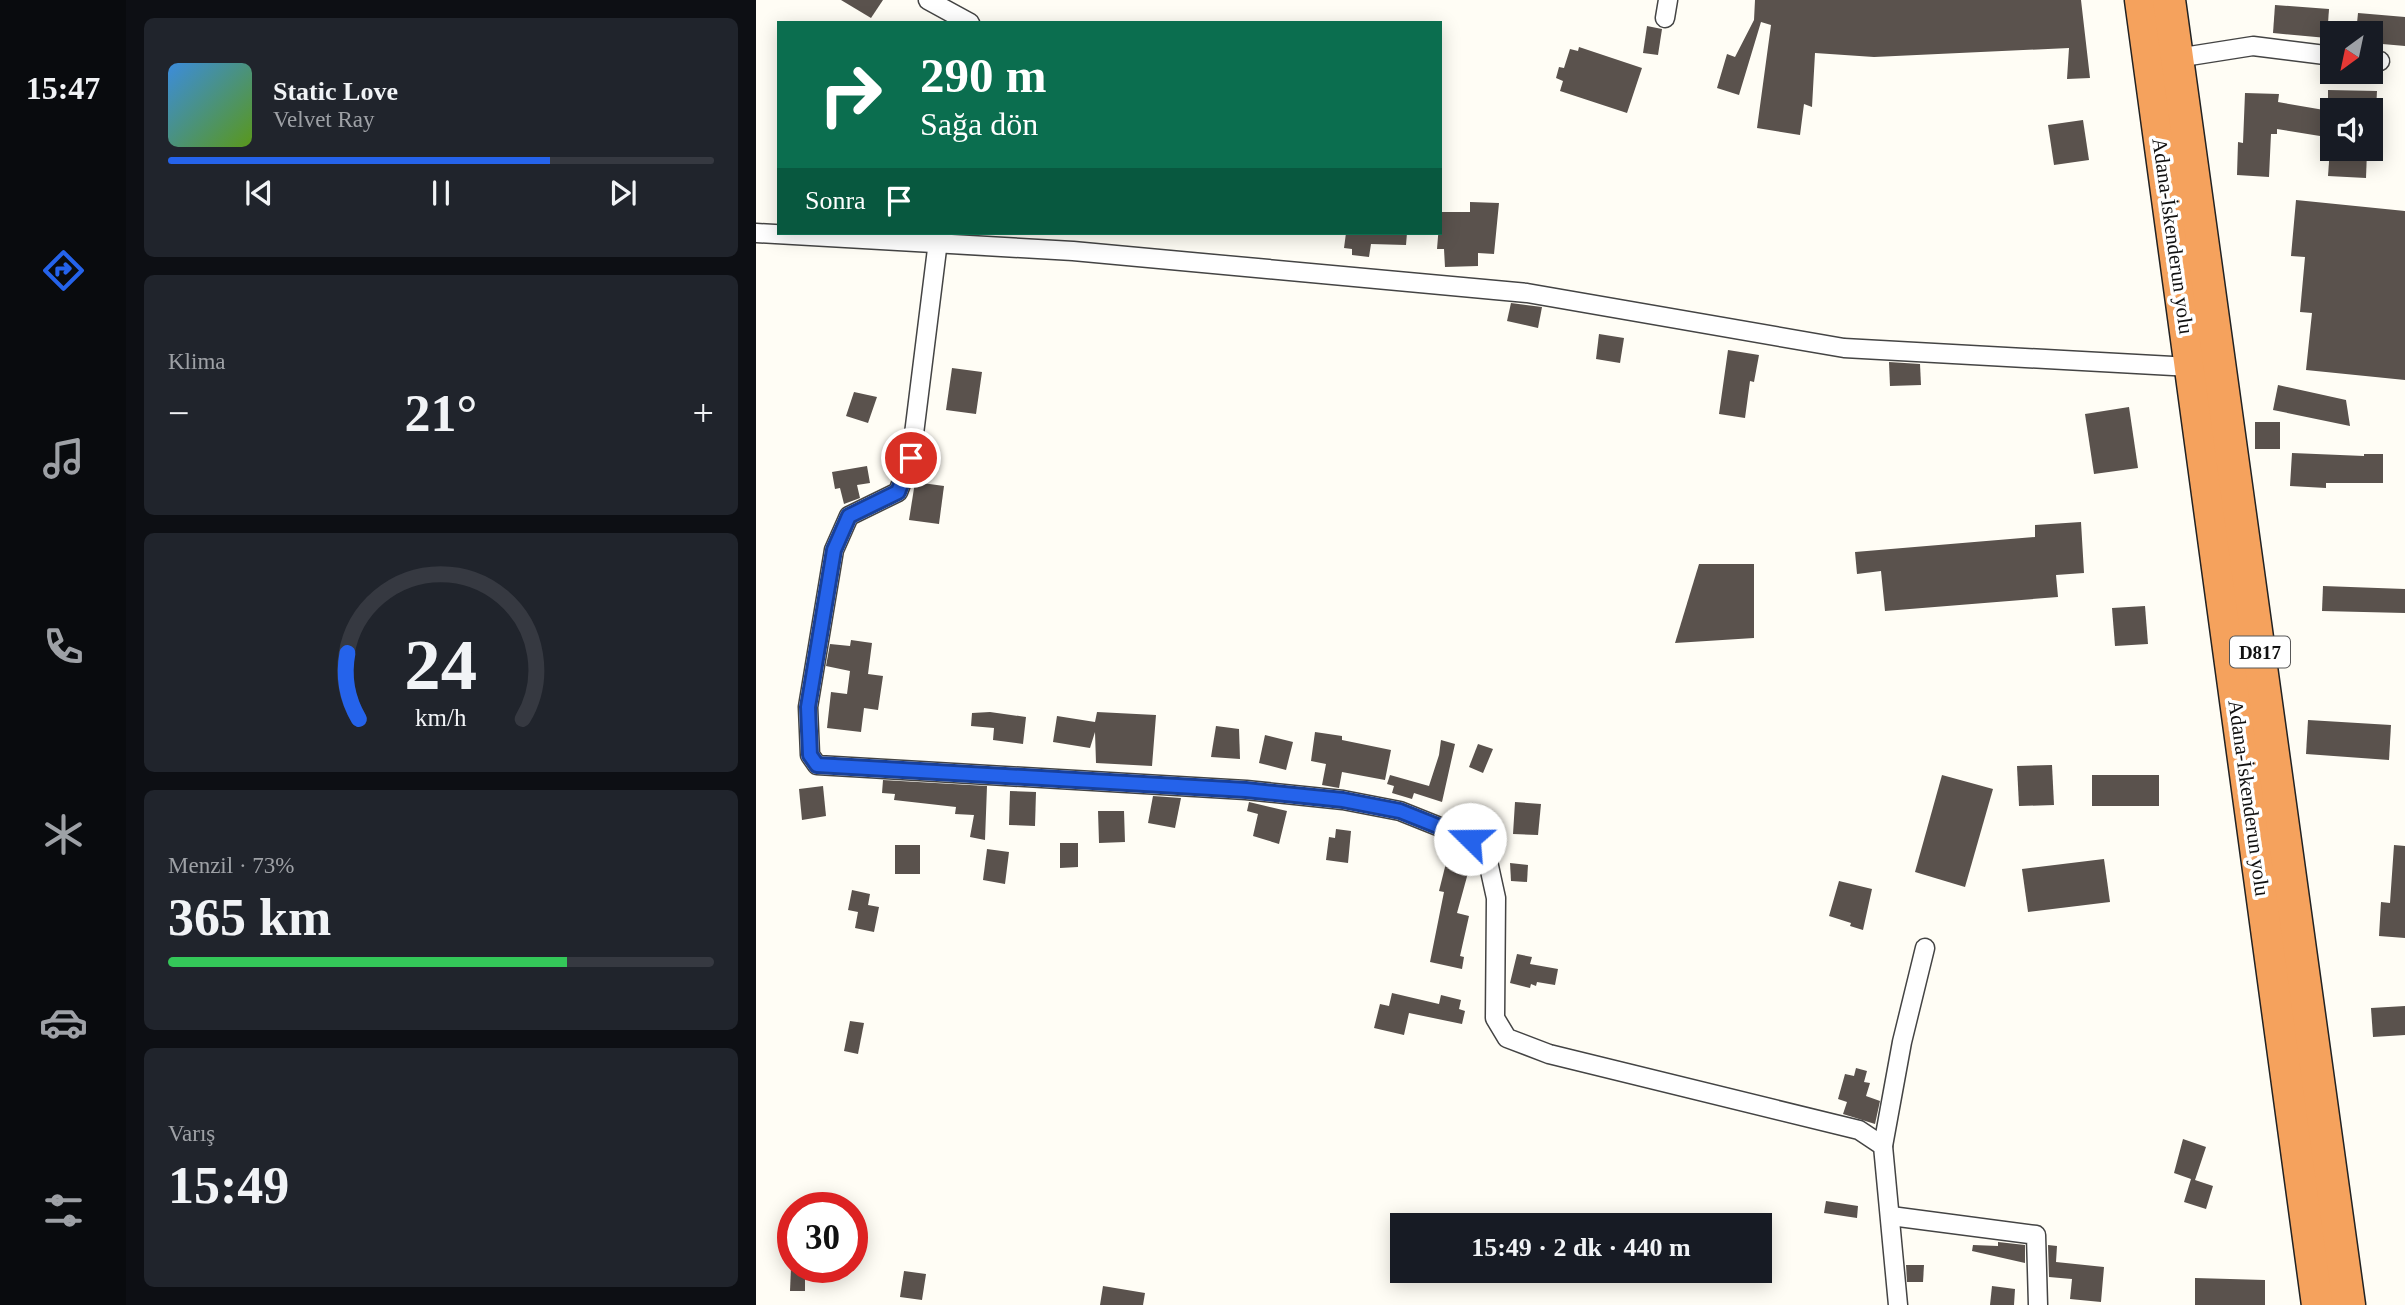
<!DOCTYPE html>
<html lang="tr">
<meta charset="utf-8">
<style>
body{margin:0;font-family:Georgia,serif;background:#20242c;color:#f1f3f6;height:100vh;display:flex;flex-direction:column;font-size:26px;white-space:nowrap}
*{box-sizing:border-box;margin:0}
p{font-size:23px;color:#9ea1a6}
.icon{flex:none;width:38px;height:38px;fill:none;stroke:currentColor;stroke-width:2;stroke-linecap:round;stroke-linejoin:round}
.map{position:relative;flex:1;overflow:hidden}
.panel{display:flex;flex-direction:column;gap:18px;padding:18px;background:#0d0f14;width:630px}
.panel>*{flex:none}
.hud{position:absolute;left:21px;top:21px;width:665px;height:214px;border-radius:0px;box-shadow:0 4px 18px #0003;background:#0b6e4f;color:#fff;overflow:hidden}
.needle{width:46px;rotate:213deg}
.tools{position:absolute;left:1564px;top:21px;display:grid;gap:14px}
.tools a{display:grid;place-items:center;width:63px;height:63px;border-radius:0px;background:#171b24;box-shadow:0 4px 18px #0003;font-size:35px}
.speed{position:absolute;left:21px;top:1192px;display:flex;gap:14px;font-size:35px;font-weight:700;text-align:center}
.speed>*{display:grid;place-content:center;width:91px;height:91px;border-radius:50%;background:#171b24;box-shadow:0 4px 18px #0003;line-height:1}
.speed .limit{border:10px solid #d22;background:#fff;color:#111}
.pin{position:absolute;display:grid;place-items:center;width:60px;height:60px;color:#fff;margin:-30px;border:4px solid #fff;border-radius:50%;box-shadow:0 2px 7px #0007}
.me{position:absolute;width:77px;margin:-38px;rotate:292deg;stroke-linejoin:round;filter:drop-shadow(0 0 5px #0008)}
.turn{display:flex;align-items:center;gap:24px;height:147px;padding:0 28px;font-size:32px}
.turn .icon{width:91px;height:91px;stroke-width:2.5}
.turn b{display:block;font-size:49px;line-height:60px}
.then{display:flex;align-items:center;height:66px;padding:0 28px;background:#0003;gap:14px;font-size:26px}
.big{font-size:52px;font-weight:800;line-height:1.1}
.panel .widget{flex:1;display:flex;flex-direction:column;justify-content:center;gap:10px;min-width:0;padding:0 24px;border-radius:10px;background:#20242c}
.panel .dial{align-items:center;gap:0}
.dial svg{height:182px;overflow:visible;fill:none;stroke:#363941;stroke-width:7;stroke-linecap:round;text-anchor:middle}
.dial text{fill:#f1f3f6;stroke:none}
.song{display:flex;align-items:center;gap:21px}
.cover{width:84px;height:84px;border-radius:10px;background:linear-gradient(135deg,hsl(210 70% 55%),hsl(90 70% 35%))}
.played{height:7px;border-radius:4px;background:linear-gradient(90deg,#2563eb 70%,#363941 70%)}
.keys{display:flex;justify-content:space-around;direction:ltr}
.heat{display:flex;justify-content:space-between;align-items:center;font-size:38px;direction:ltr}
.charge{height:10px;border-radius:5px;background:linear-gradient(90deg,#34c759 73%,#363941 0)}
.trip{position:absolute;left:634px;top:1213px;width:382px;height:70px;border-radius:0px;background:#171b24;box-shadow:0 4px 18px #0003;font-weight:800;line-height:70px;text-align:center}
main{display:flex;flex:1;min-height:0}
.menu{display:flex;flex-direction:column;width:126px;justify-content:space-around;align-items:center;background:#090b0e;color:#9ea1a6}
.menu .icon{width:49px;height:49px}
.menu .current{color:#2563eb}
.menu b{font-size:32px;color:#f1f3f6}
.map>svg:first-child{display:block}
.building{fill:#5a524d}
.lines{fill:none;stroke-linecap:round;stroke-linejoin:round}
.street-casing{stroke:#444;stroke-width:21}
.highway-casing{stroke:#222;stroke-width:35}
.street{stroke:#fff;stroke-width:18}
.highway{stroke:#f5a25d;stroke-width:32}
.route-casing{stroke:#184099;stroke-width:18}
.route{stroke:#2563eb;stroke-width:12}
.labels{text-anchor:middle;stroke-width:7;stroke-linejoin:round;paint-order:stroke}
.shield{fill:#fff;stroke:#585858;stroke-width:2}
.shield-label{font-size:19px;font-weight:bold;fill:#111}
.street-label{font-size:21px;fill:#111;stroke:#fff}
</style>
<main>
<nav class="menu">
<b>15:47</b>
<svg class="icon current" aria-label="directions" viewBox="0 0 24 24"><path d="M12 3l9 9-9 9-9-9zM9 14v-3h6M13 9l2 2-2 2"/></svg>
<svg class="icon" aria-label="music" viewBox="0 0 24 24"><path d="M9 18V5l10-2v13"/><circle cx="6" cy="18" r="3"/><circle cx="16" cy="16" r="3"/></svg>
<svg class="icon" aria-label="phone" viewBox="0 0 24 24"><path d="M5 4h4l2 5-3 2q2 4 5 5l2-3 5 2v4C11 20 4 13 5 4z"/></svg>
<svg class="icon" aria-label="climate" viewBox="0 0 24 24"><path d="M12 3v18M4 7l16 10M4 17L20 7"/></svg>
<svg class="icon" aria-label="car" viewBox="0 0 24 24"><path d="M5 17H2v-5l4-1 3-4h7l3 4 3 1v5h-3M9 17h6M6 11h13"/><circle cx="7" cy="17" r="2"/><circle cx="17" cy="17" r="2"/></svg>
<svg class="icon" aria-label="filters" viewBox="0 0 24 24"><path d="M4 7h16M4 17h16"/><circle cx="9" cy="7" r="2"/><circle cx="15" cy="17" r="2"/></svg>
</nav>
<section class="panel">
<div class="widget">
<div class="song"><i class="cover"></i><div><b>Static Love</b><p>Velvet Ray</p></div></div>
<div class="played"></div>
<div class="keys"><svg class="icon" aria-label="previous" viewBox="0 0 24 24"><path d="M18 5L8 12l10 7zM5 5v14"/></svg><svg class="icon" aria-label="pause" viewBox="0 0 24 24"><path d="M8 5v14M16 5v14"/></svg><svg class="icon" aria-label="next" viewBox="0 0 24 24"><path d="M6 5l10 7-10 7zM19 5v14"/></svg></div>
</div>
<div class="widget"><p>Klima</p>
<div class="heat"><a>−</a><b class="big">21°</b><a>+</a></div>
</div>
<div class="widget dial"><svg viewBox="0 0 100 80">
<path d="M14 69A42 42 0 1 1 86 69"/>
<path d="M14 69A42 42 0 0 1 9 40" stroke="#2563eb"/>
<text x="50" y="56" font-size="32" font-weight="700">24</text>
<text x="50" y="72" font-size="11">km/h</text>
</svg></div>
<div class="widget"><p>Menzil · 73%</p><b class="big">365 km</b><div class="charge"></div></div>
<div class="widget"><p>Varış</p><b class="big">15:49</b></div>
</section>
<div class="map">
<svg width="1649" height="1305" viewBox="0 0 1649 1305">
<rect width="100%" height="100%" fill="#fffdf5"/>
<g class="building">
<polygon points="85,0 127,0 115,18"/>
<polygon points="999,0 1325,0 1334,78 1311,79 1313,48 1118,57 1059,53 1056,107 1048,104 1044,135 1001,128 1015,25 1005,22 983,95 961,88 971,54 979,57 998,20"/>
<polygon points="1519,5 1573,9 1571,38 1517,33"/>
<polygon points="1602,13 1649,17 1649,46 1615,43 1615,33 1600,33"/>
<polygon points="891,26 906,29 902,55 887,53"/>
<polygon points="823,47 886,68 871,113 804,91 807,81 800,78 803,67 808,68 814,49 822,51"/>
<polygon points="1572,90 1621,91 1620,110 1572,110"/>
<polygon points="1489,93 1523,94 1522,102 1568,110 1564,136 1521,129 1521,134 1515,134 1513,177 1481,175 1482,142 1487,143"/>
<polygon points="1327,120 1333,160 1298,165 1292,125"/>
<polygon points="1574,148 1611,151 1610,178 1572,176"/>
<polygon points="1540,200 1649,211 1649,380 1550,370 1556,313 1544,312 1549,257 1535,256"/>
<polygon points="714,202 743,203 738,254 722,253 722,266 689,267 688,249 681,249 684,212 714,212"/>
<polygon points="590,233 651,233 650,245 615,244 613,257 596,255 596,249 588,248"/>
<polygon points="755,303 786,307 782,328 751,321"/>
<polygon points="843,334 868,338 864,363 840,359"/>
<polygon points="972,350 1003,355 998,382 994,381 989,418 963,414"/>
<polygon points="1133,362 1164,364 1165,385 1134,386"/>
<polygon points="196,368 226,372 220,414 190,410"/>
<polygon points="1522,385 1590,400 1594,426 1517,410"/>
<polygon points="98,392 121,397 112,423 90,416"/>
<polygon points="1373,407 1382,468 1338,474 1329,414"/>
<rect x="1499" y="422" width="25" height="27"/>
<polygon points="1536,453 1608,456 1608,454 1627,454 1627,483 1570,483 1570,488 1534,486"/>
<polygon points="111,466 114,483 101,485 104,498 88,504 84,488 79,489 76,472"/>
<polygon points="159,482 188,486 183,524 153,520"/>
<polygon points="1325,522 1328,573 1300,575 1302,597 1129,611 1125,571 1101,574 1099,552 1279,537 1279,525"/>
<polygon points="943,564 998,564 998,638 919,643"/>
<polygon points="1567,586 1649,589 1649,613 1566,611"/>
<polygon points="1389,606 1392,644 1359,646 1356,608"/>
<polygon points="95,640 116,643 112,674 127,676 122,710 108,708 105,732 71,728 75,692 91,694 94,671 70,666 74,644 94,646"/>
<polygon points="234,712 270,717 267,744 237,740 238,728 215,726 216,713"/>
<polygon points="341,712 400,715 396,766 340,763 339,732 334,748 297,742 301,716 339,722"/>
<polygon points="1552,720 1635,725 1633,760 1550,754"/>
<polygon points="460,726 483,729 484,759 455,757"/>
<polygon points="559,732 586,736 586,740 635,750 629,780 586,772 583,788 566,785 570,764 555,761"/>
<polygon points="509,735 537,742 530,770 503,763"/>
<polygon points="685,740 699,744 686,802 658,793 656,799 636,793 638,786 631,784 634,775 673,786 683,755"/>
<polygon points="722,744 737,749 727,773 713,767"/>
<polygon points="1296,765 1298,805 1263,806 1261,766"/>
<polygon points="1186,775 1237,789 1209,887 1159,872"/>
<rect x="1336" y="775" width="67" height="31"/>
<polygon points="127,780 231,786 229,840 214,837 218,815 199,814 200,807 138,800 139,794 126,793"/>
<polygon points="67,786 70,816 46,820 43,789"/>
<polygon points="254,791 280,792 279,826 253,825"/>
<polygon points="397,796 425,798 419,828 392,823"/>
<polygon points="493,802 531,811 523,844 497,836 502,814 491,811"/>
<polygon points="759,802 785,804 782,835 757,834"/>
<polygon points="342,811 368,811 369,842 343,843"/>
<polygon points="717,812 736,825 728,837 709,825"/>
<polygon points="580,829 595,831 592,863 570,860 573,837 579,838"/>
<polygon points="304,843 322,843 322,867 304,868"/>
<rect x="139" y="845" width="25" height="29"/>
<polygon points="1638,845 1649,846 1649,938 1623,936 1625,902 1634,903"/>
<polygon points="231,849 253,852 249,884 227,880"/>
<polygon points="692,855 715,862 701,913 713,916 704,956 708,957 706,969 674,962 688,892 683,891"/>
<polygon points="1348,859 1354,902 1272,912 1266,869"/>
<polygon points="754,863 772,865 771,882 755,881"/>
<polygon points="1083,881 1116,889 1107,930 1094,926 1095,923 1073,916"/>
<polygon points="96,890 114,894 112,905 123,907 118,932 99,928 102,912 92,910"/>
<polygon points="761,954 776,957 774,964 802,969 799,985 781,982 780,986 775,984 774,988 754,983"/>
<polygon points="636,993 683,1004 685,995 705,1000 703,1009 709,1011 706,1024 653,1013 648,1035 618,1028 624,1004 633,1006"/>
<polygon points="1649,1006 1649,1035 1617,1037 1615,1008"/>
<polygon points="94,1021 108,1023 102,1054 88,1051"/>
<polygon points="1100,1068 1111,1071 1108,1082 1114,1083 1110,1096 1124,1101 1119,1124 1087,1114 1091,1102 1082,1099 1089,1074 1098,1076"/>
<polygon points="1427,1139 1450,1147 1439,1180 1457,1186 1450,1209 1428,1202 1435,1179 1418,1173"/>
<polygon points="1070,1201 1102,1206 1101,1218 1068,1213"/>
<polygon points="1242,1242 1269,1245 1269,1263 1216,1251 1217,1245 1242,1246"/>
<polygon points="1292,1245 1301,1246 1300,1262 1348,1267 1345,1302 1314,1299 1316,1279 1293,1277"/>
<polygon points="1150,1265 1168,1265 1167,1282 1151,1282"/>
<polygon points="35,1267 49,1267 49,1291 34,1291"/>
<polygon points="148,1271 170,1274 166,1300 144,1297"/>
<polygon points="1439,1278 1509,1280 1509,1305 1439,1305"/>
<polygon points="347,1286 389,1293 387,1305 344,1305"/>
<polygon points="1236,1286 1259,1289 1258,1305 1234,1305"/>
</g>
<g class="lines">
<defs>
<g id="street">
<polyline points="172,0 214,23"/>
<polyline points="909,18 912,0"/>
<polyline points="1421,58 1497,46 1577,56"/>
<polyline points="1615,60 1624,61"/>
<polyline points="0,233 317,251 771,293 1088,348 1435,367"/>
<polyline points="183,233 155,458 142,492 93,516 78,550 52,707 54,755 61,765 490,790 587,800 644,811 714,839 731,857 740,898 739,1018 751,1038 793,1054 1103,1130 1127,1146 1142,1305"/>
<polyline points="1127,1146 1146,1042 1169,948"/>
<polyline points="1135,1216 1280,1235 1282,1305"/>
</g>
<g id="highway">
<polyline points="1385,0 1562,1305"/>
<polyline points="1413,0 1593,1305"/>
</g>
</defs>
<use href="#street" class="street-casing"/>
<use href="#highway" class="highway-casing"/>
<use href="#street" class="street"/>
<use href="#highway" class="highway"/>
</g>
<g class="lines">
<defs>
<polyline id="route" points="155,458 142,492 93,516 78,550 52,707 54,755 61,765 490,790 587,800 644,811 714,839"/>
</defs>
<use href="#route" class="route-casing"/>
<use href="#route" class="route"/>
</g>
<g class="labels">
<rect class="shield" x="1474" y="636.5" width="60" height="31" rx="5"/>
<g class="shield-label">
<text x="1504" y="659">D817</text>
</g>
<g class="street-label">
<text transform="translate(1417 236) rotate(82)" y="7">Adana-İskenderun yolu</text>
<text transform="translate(1493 798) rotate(82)" y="7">Adana-İskenderun yolu</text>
</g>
</g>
</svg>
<div class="tools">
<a><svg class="needle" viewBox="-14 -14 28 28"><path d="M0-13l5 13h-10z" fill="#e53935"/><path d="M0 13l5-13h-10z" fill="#9ea1a6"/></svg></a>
<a><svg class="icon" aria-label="sound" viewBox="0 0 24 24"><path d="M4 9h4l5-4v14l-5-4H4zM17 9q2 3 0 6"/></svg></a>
</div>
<div class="speed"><div class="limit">30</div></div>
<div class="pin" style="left:155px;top:458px;background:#d93025"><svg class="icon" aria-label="arrive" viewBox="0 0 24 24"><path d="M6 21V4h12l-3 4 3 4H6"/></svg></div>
<svg class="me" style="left:714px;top:839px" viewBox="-20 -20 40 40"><circle r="19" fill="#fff"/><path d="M0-13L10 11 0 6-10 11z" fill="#2563eb"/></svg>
<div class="trip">15:49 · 2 dk · 440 m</div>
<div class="hud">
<div class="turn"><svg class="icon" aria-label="right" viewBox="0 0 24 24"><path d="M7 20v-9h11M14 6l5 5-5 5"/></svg><div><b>290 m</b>Sağa dön</div></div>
<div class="then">Sonra<svg class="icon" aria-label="arrive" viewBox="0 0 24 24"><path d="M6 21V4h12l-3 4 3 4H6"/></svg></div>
</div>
</div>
</main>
